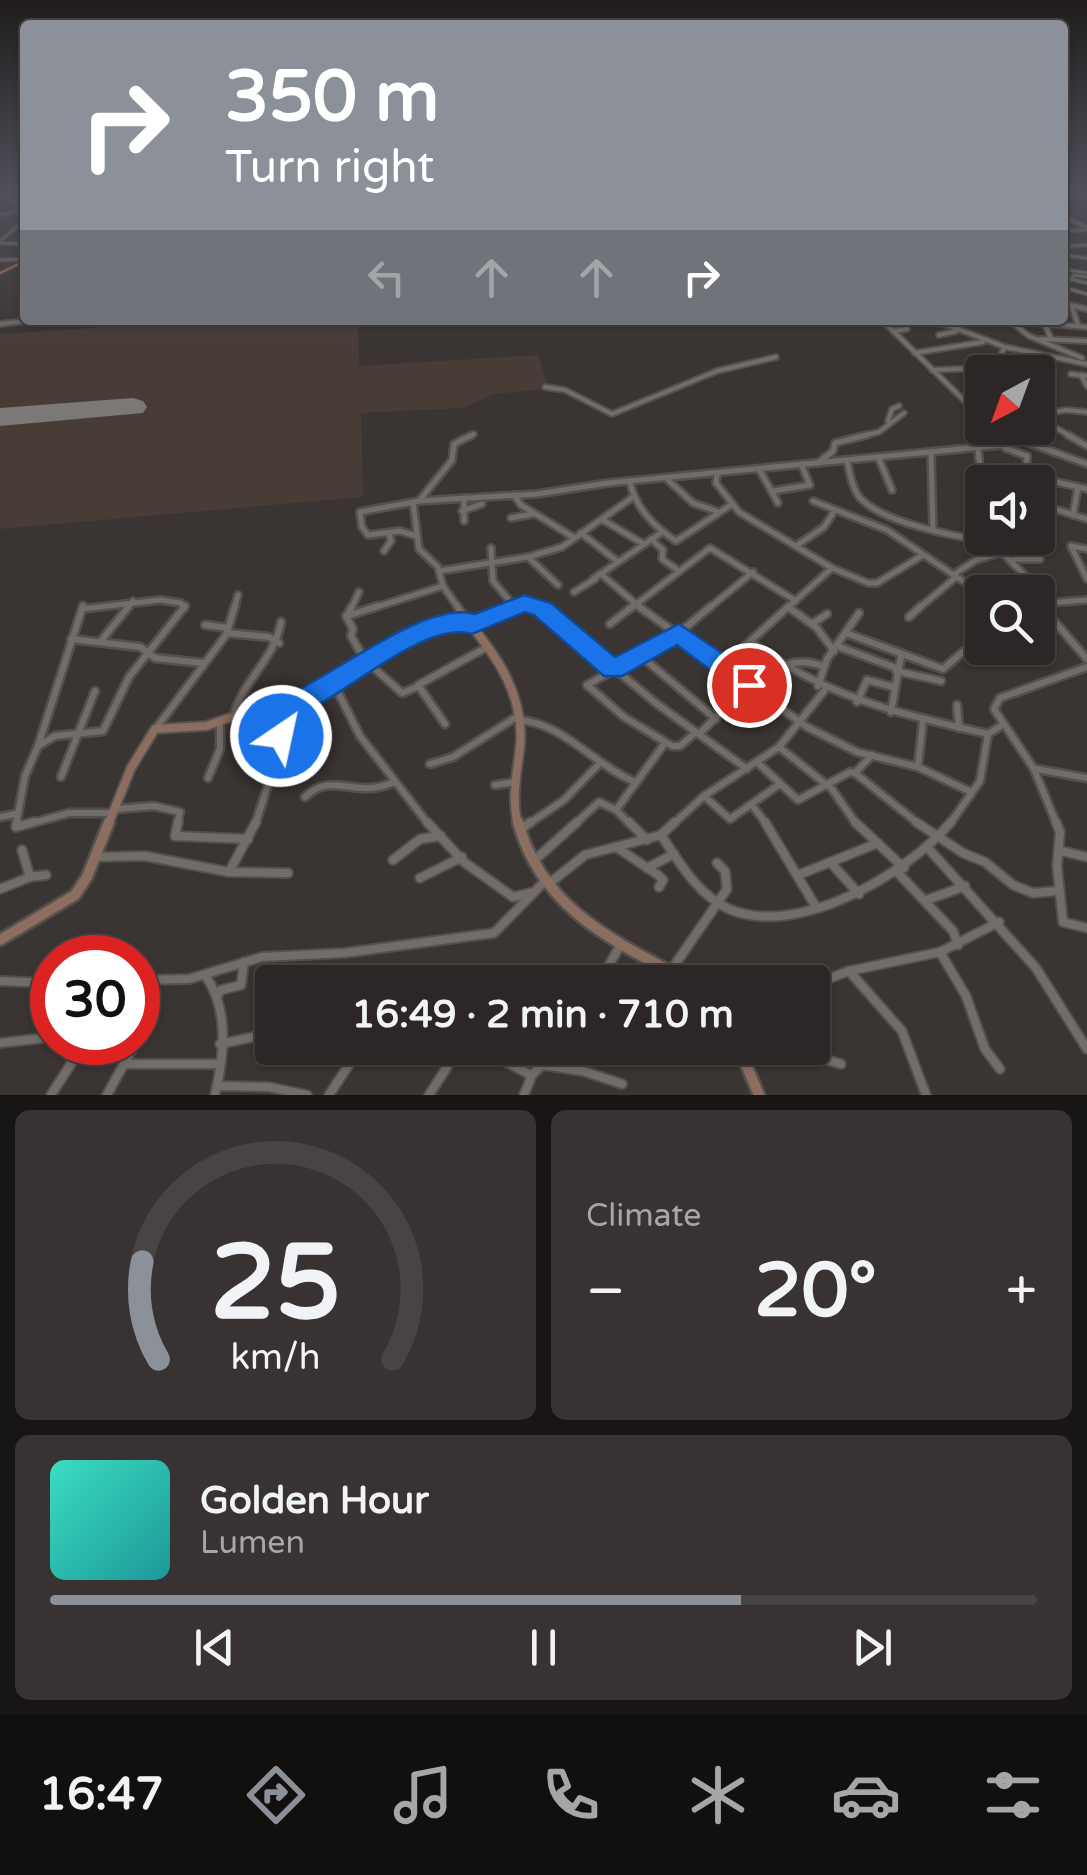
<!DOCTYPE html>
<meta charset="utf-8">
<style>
body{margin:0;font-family:"Varela Round",sans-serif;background:#383332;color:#f1f3f6;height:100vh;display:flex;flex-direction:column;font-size:38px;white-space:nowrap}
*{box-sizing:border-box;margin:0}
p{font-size:32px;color:#a6a5a7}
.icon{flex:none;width:55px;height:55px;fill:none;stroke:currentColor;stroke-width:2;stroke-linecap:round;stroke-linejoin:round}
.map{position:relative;height:1095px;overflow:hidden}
.side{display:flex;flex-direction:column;gap:15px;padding:15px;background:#181515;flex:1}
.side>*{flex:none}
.banner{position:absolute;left:20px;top:20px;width:1048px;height:305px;border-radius:10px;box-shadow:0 2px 8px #0004,0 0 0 2px #484443;background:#8c9099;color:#fff;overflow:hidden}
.needle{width:65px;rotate:221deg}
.controls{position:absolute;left:965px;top:355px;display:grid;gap:20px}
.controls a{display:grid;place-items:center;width:90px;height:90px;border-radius:10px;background:#2c2726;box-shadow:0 2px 8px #0004,0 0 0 2px #484443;font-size:50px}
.speed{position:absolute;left:30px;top:935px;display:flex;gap:20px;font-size:50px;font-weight:700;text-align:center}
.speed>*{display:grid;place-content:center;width:130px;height:130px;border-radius:50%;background:#2c2726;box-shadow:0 2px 8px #0004,0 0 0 2px #484443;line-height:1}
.speed .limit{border:15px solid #d22;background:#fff;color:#111}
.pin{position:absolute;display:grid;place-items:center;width:85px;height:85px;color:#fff;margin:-42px;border:5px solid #fff;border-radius:50%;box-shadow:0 2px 10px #0007}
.me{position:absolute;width:110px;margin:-55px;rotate:34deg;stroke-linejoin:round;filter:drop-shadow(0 0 8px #0008)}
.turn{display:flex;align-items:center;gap:35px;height:210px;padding:0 40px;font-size:45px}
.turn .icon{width:130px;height:130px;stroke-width:2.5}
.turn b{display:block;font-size:70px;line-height:85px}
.lanes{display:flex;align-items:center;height:95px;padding:0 40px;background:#0003;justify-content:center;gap:50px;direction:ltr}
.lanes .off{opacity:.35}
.big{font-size:75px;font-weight:700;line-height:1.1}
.side .tile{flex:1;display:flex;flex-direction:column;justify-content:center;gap:15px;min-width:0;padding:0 35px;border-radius:15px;background:#383332}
.side .dial{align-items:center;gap:0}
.dial svg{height:260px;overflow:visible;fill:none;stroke:#484443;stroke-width:7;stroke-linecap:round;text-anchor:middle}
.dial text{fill:#f1f3f6;stroke:none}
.song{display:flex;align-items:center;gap:30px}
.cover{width:120px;height:120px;border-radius:15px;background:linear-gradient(135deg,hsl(170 70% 55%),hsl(180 70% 35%))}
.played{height:10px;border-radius:5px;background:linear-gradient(90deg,#8c9099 70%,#484443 70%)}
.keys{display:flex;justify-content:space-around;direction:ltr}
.heat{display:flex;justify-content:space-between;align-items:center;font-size:55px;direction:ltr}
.side .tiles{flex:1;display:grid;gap:15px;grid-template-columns:1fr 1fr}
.tile:last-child{grid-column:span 2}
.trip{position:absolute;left:255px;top:965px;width:575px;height:100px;border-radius:10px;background:#2c2726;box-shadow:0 2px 8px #0004,0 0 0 2px #484443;font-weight:700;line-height:100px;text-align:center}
.menu{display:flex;height:160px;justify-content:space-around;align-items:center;background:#12100f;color:#a6a5a7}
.menu .icon{width:70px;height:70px}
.menu .selected{color:#8c9099}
.menu b{font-size:45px;color:#f1f3f6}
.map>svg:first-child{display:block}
.built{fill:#483c37}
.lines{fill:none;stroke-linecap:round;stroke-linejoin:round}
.stream{stroke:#be6846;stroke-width:2.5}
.runway{fill:#7c7876;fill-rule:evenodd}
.street-far4-casing{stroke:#54504e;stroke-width:5}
.street-far3-casing{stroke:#54504e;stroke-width:8}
.street-far2-casing{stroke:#54504e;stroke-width:10}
.street-far1-casing{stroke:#54504e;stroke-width:11}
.street-casing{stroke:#54504e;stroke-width:12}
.secondary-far2-casing{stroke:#54504e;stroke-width:6}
.secondary-far1-casing{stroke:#54504e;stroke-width:12}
.secondary-casing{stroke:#54504e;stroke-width:15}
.street-far4{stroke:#736d6a;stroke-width:2.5}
.street-far3{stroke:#736d6a;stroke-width:4}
.street-far2{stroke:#736d6a;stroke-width:5}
.street-far1{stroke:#736d6a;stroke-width:6}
.street{stroke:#736d6a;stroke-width:8}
.secondary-far2{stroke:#8c6e61;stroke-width:4}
.secondary-far1{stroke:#8c6e61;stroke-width:8}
.secondary{stroke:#8c6e61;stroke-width:10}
.route{fill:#1a73e8;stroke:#114b97;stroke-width:2.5}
</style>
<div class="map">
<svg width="1087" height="1095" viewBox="0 0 1087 1095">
<rect width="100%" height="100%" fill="#3a3432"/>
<polygon class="built" points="204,320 358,320 359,366 538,355 549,389 494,394 463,408 361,413 363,497 0,529 0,334"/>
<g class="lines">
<polyline class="stream" points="0,273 25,261"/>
<polygon class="runway" points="133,398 143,401 147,407 143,413 0,426 0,408"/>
<defs>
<g id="street-far4">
<polyline points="1,192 24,209"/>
<polyline points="1062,197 1087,195"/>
<polyline points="0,215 21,210"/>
<polyline points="1062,231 1087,230"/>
<polyline points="0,241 25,220"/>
<polyline points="0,243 24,244"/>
<polyline points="1062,247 1087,245"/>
<polyline points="1062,255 1087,258"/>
<polyline points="0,260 25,259"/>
<polyline points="1062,269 1087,273"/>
<polyline points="1071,279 1087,283"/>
<polyline points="1064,288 1074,275 1087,277"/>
<polyline points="1066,288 1087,294"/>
</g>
<g id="street-far3">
<polyline points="1062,303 1087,309"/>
<polyline points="1071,305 1078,325"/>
<polyline points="882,320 982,418"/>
<polyline points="934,320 1005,347 1087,364"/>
<polyline points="1009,320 1029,336 1082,358"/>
<polyline points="1010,321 1087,327"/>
<polyline points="1044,322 1051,339"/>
<polyline points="0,324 34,320"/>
<polyline points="893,331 907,329"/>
<polyline points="939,335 956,331"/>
<polyline points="1040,339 1087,341"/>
<polyline points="1005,347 1001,354 1008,367"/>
<polyline points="915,353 983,342"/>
<polyline points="932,370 1008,367"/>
<polyline points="1071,374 1087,376"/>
<polyline points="1081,375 1087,386"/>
<polyline points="545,387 565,390 612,414 717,371 776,357"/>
<polyline points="1038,415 1066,410 1087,412"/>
<polyline points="1038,418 1072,437"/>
<polyline points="888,421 892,409 899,406"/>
<polyline points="1001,428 1014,434 1013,437"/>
<polyline points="467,437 474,434"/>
<polyline points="857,437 879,432 904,413"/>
</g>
<g id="street-far2">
<polyline points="1068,435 1087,446"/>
<polyline points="1015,438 1087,464"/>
<polyline points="978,448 980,470"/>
<polyline points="1005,448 1027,456 1026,475 1087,489"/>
<polyline points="931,453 933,529"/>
<polyline points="879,459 892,490"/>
<path d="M 847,461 C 850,473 852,489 861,499 C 886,524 958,537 992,542"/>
<polyline points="818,463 833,451 835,443 867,435"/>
<polyline points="759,469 778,503"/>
<polyline points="717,475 716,483 739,512 832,568 868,583 877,583 923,555"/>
<polyline points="668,480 693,503 716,511"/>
<path d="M 630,481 C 634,506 655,528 676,541 L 731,505"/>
<polyline points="773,491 810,485 801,464"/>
<polyline points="514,495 521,505 573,537"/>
<polyline points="464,498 464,521"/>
<polyline points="419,501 452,460 454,444 472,435"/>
<polyline points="813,501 887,530 982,594"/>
<polyline points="413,502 419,549 438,567 443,586 459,609"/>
<polyline points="1038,504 1087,519"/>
<polyline points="462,511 482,504"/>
<polyline points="1073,515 1078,487"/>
<polyline points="511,518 533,514"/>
<polyline points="603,520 642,543"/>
<polyline points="581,533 617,561"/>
<polyline points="416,536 400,531 368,535 362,527 360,512 419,501 537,494 608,483 1012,444 1014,435"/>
<polyline points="988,538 1043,594 1047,609"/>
<polyline points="651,539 663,550 662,559 679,571"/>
<polyline points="796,546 824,527 835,510"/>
<polyline points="491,548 493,581 514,606"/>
<polyline points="1087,549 1071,546 1087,579"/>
<polyline points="384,551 391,541 389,533"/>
<polyline points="528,557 558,585"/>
<polyline points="1014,559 1040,559"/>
<polyline points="439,571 528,557 562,547 633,497"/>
<polyline points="601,574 642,609"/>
<polyline points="953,575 976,560 1003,552"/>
<polyline points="593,579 661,533"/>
<polyline points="574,592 595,579"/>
<polyline points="1000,592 1033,582"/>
<polyline points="1047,603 1087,600"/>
<polyline points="82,609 160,600 181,603 184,609"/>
<polyline points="127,609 133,601"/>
<polyline points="234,609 238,595"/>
<polyline points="351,609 359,592"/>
<polyline points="370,609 443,586"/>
<polyline points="507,609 537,605 542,609"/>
<polyline points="630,609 710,548 796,601"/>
<polyline points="708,609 753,572"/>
<polyline points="786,609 832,568"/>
<polyline points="918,609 955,578"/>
<polyline points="979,609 982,605"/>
</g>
<g id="street-far1">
<polyline points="457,606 467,621"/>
<polyline points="539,606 657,704 747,769"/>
<polyline points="638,606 807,727 857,752 918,767 971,792"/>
<polyline points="981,606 982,613"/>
<polyline points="1046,606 1048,614 1087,659"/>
<polyline points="788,607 816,627 834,651"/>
<polyline points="348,614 352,606"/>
<polyline points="346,616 353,629 351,636 365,660 402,693 417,687"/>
<polyline points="347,616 378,606"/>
<polyline points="909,617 921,606"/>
<polyline points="610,624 633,606"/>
<polyline points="812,624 827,614"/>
<polyline points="205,625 228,628"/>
<polyline points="472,625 513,606"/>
<polyline points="227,633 269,637 279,643"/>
<polyline points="846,633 943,669 964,651 982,643"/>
<polyline points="71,639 140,647 155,658 203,663"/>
<polyline points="101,641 129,606"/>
<path d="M 751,642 C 827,698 898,713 988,734 L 1001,726"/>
<polyline points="837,646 896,668"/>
<polyline points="642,657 716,719"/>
<polyline points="723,666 789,606"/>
<polyline points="896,671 941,681"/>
<polyline points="333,682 360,736 429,825"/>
<polyline points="818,686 827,659 859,613"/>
<path d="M 754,688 C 774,666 794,656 823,666"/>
<polyline points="857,702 867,680 893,687"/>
<polyline points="957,705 959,728"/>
<polyline points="891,712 901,656"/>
<path d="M 233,717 C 242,681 275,659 281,622"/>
<path d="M 519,720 C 563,723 594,765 635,782"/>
<polyline points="445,724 418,685 487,647"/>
<polyline points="157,727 226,635 235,606"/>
<polyline points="696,732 680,746 672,746 624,717 587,685 679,633 711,606"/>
<polyline points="699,734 749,685"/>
<polyline points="38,746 83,606"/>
<polyline points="38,746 55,736 103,731 129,677 185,606"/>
<polyline points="779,747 832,789 857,825"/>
<polyline points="757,762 798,800 850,772 855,773 872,755"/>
<polyline points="430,764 453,757 518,716"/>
<polyline points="918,766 923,720"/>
<polyline points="1036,769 1087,778"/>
<polyline points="855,773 920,825"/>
<polyline points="61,777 95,691"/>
<polyline points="208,778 220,749 220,723"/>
<polyline points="495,785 516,782"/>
<polyline points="704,796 730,819 780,784"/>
<path d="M 305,797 C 332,770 355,800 394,782"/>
<polyline points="752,805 767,825"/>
<polyline points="117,809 154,806 180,812 177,825"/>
<polyline points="616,810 665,743"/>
<polyline points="0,817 16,814"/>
<polyline points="16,825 25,776 38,746"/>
<polyline points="25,825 69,813 112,813"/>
<polyline points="255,825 272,773 284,709"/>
<polyline points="527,825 564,800 598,765"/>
<polyline points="574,825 599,802 616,810 631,825"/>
<polyline points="672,825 704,796 779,747 824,691"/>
<polyline points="949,825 980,781 988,734"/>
<polyline points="1057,825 1034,769 994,709 1000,698 1087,667"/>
</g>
<g id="street">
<polyline points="17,822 16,827 34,822"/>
<polyline points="178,822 175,836 248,839"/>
<polyline points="427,822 464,862 513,897 534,892"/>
<polyline points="629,822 647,840"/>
<polyline points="765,822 816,907"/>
<polyline points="855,822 904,868"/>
<polyline points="916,822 963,853 985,862 1013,885 1033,893 1058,891"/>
<polyline points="1056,822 1060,832 1057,866 1063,922 1087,928"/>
<polyline points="521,829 531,822"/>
<path d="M 661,835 C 679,862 698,895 729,909 C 798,939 908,873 951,822"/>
<polyline points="616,847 658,875 663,880 659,887"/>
<polyline points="928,848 1036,968 1087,1049"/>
<polyline points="22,850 30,877 46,875"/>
<polyline points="1061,851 1087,857"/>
<polyline points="98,857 145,856 229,872 288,873"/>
<polyline points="536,859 577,822"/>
<polyline points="393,860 420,839 441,836"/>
<polyline points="831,863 859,894"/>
<polyline points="647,868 674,854"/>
<polyline points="229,872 256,822"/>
<polyline points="898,873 953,931 958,945"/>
<polyline points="798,875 878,843"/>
<polyline points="420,878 462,857"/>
<polyline points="551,882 585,855 661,835 675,822"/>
<polyline points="0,889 30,877"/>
<polyline points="927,900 965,886"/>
<polyline points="940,952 966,996 985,1049 1000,1069"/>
<polyline points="672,969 727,889 725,871 717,863"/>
<polyline points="849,971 902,1031 926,1095"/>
<path d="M 205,975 C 230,1010 224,1056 215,1095"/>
<polyline points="138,980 189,979 262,957 344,953 494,933 546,880"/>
<polyline points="0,981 52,983"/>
<polyline points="599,982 620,946"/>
<polyline points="812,985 849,971 940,952 999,922"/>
<polyline points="217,996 221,990 241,985 244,962"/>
<polyline points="138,1038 151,983"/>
<polyline points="0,1043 52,1037"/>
<polyline points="220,1044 272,1033"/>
<polyline points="794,1048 800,1061 824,1059 841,1064"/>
<polyline points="479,1060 494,1056 531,1075"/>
<polyline points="125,1064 219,1064"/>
<polyline points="542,1065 545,1048"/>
<polyline points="217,1086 269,1087 307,1095"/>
<polyline points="51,1095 85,1042"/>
<polyline points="107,1095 136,1042"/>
<polyline points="329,1095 356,1054"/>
<polyline points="429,1095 447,1067"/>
<polyline points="524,1095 532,1075 542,1065 583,1071 622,1084"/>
</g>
<polyline id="secondary-far2" points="1062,215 1087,228"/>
<path id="secondary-far1" d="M 108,825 L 131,768 L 155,729 L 206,726 L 252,710 L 296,706 L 375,654 L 440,627 L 467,621 C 498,656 525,698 520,747 C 517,774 511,798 518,825"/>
<g id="secondary">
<path d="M 518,822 C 542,911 618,943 691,982"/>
<polyline points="0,940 75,895 87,877 109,822"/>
<polyline points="739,1048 759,1095"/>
</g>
</defs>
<use href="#street-far4" class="street-far4-casing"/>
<use href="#street-far3" class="street-far3-casing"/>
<use href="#street-far2" class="street-far2-casing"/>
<use href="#street-far1" class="street-far1-casing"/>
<use href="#street" class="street-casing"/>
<use href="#secondary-far2" class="secondary-far2-casing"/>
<use href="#secondary-far1" class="secondary-far1-casing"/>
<use href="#secondary" class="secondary-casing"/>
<use href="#street-far4" class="street-far4"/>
<use href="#street-far3" class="street-far3"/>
<use href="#street-far2" class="street-far2"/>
<use href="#street-far1" class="street-far1"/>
<use href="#street" class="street"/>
<use href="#secondary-far2" class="secondary-far2"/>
<use href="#secondary-far1" class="secondary-far1"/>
<use href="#secondary" class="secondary"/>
</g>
<linearGradient id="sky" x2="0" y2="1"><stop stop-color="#201d1c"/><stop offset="0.56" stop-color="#4f505a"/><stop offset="1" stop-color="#4f505a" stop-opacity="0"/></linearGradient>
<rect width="1087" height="345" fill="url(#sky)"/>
<path class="route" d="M 524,595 L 551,603 L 615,657 L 679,624 L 759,678 L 763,685 L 759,692 L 740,692 L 677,645 L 622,676 L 604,676 L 534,615 L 525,612 L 472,634 C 423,620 343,698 297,716 L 291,744 L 281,747 L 271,744 L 267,736 L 274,702 C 323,684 423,599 475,614 Z"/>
</svg>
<div class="controls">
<a><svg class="needle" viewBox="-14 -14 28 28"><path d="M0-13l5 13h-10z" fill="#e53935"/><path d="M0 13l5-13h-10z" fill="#a6a5a7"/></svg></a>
<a><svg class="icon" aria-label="sound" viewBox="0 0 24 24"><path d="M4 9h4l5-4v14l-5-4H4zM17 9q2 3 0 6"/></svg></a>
<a><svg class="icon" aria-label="search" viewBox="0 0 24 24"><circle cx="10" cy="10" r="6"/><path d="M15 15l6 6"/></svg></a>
</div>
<div class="speed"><div class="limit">30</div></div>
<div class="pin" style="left:749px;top:685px;background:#d93025"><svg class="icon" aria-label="arrive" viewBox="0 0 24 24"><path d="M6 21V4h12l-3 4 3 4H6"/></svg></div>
<svg class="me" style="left:281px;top:736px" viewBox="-20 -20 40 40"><circle r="17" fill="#1a73e8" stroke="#fff" stroke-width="3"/><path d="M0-11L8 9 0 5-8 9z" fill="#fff"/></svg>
<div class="trip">16:49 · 2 min · 710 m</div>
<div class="banner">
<div class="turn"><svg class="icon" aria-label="right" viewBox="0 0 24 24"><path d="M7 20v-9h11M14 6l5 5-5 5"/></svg><div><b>350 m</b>Turn right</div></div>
<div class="lanes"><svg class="icon off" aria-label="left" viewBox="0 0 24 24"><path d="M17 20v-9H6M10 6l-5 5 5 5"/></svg><svg class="icon off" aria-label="ahead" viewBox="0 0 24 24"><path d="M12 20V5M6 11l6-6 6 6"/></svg><svg class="icon off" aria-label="ahead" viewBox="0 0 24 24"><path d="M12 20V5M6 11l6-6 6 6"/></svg><svg class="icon" aria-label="right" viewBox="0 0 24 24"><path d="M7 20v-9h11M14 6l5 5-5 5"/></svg></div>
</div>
</div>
<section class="side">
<div class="tiles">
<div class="tile dial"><svg viewBox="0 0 100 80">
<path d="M14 69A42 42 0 1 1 86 69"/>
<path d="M14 69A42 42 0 0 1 9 39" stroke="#8c9099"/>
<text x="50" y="56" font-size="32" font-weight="700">25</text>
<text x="50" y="72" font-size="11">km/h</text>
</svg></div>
<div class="tile"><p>Climate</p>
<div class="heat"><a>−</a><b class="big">20°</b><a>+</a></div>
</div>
<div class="tile">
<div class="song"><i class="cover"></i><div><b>Golden Hour</b><p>Lumen</p></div></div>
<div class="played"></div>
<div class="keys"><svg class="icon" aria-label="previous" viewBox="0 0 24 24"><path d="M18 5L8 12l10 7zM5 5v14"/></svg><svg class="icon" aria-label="pause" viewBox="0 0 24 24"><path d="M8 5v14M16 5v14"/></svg><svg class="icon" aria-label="next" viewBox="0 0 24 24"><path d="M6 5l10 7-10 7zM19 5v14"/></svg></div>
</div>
</div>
</section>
<nav class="menu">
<b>16:47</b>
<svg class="icon selected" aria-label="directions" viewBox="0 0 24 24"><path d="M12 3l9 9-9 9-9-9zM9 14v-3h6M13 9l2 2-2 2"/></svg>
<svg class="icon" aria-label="music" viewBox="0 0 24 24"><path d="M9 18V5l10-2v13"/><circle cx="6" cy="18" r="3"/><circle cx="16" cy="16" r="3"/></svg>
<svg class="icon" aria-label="phone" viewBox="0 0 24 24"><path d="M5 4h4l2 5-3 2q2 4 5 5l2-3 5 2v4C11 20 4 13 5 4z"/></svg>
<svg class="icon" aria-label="climate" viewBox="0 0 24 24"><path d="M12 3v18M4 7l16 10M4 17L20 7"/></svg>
<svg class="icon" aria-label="car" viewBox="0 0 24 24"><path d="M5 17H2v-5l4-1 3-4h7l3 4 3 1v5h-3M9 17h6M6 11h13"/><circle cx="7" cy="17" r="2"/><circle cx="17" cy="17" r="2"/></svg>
<svg class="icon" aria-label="filters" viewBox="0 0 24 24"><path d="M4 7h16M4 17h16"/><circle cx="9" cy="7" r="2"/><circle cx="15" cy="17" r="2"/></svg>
</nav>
